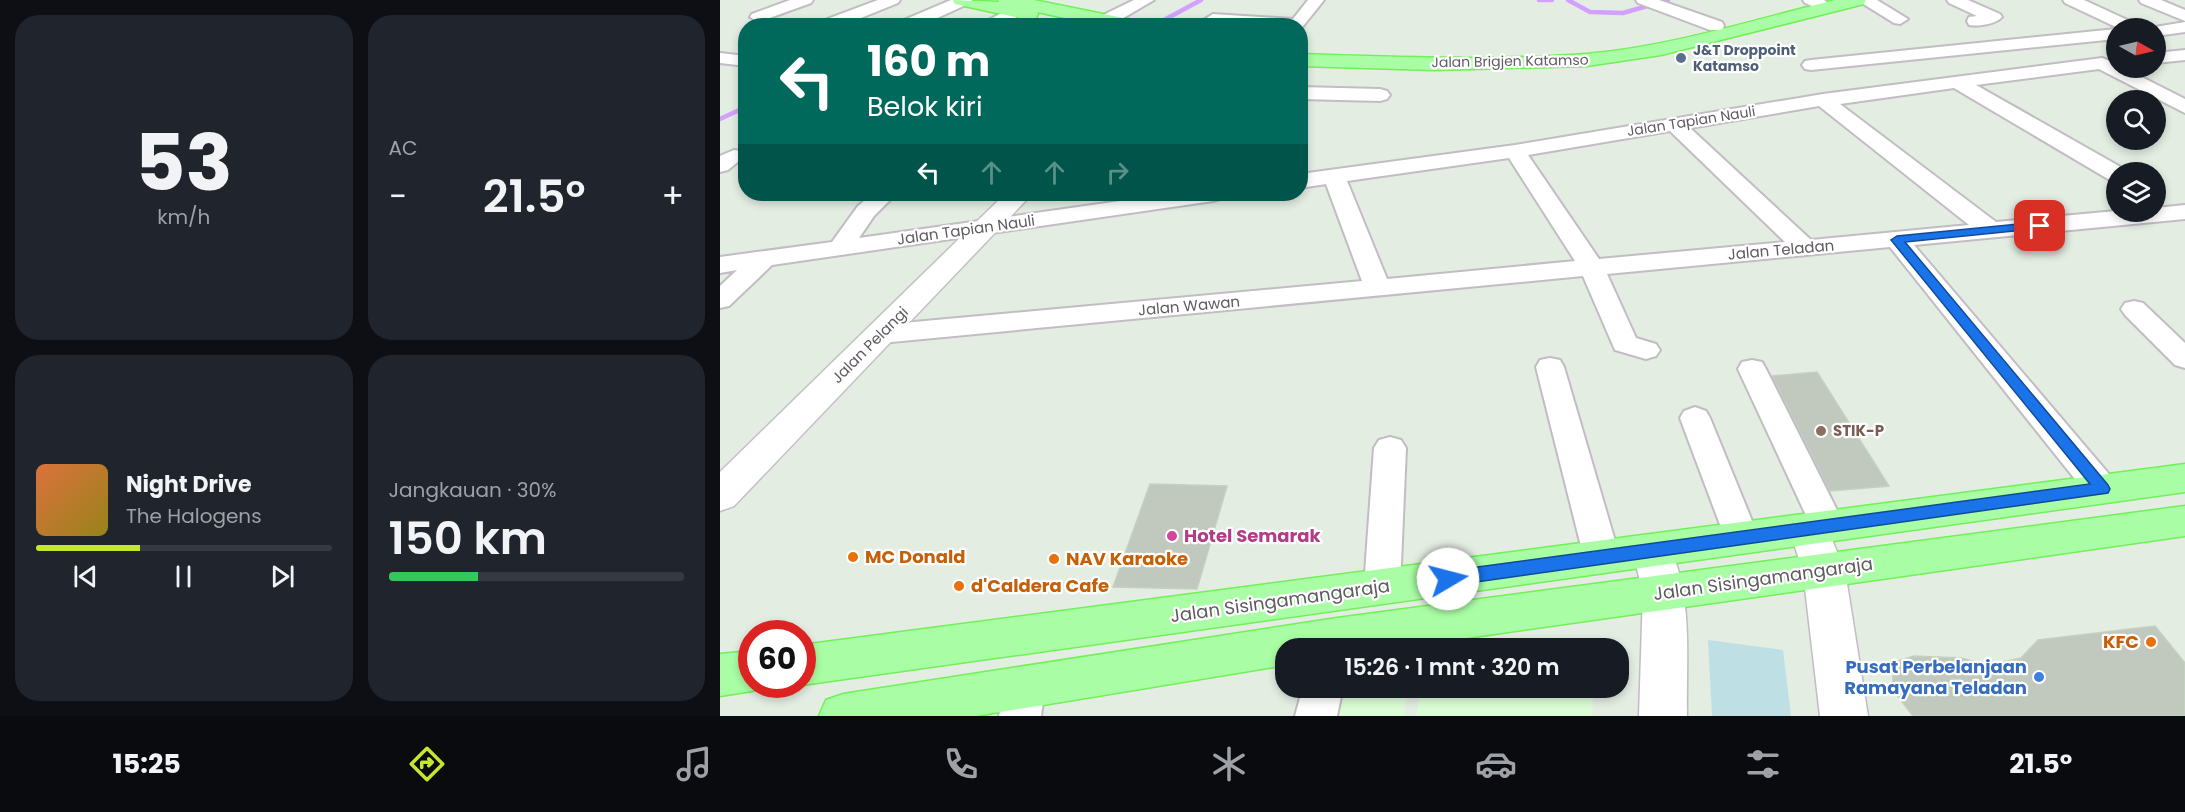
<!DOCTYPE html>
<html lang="id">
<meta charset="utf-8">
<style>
body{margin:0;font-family:Poppins,sans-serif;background:#20242c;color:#f1f3f6;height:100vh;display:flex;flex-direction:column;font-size:22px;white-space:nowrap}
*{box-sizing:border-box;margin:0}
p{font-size:20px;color:#9ea1a6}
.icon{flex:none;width:33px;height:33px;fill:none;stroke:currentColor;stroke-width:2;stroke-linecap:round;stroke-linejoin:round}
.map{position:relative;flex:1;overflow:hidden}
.sheet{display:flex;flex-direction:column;gap:15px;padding:15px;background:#0d0f14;width:720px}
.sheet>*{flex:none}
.guide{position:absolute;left:18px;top:18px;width:570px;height:183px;border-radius:24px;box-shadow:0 3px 9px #0003;background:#00695c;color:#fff;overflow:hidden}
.needle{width:39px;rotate:98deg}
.tools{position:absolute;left:1386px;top:18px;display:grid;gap:12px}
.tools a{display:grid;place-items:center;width:60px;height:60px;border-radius:50%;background:#171b24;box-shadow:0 3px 9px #0003;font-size:30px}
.speed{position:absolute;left:18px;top:620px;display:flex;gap:12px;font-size:30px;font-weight:700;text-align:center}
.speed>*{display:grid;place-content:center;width:78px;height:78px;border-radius:50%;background:#171b24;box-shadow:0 3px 9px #0003;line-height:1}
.speed .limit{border:9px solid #d22;background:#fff;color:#111}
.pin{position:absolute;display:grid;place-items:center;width:51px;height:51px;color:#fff;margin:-26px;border-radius:12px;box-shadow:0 3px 9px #0006}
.me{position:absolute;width:66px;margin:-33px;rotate:82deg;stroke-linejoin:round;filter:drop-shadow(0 0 4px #0008)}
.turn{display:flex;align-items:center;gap:21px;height:126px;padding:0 30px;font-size:27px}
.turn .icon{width:78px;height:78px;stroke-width:2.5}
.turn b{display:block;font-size:42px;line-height:51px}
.lanes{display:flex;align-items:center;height:57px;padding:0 30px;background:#0003;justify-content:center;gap:30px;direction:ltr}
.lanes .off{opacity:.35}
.big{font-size:45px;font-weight:600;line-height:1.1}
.sheet .tile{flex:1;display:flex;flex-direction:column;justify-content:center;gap:9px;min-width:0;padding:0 21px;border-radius:24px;background:#20242c}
.sheet .dial{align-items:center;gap:0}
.dial b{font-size:78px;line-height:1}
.song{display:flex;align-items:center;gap:18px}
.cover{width:72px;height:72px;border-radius:9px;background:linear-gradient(135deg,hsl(20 70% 55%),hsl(50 70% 35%))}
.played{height:6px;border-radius:3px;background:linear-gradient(90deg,#c4e72d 35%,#363941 35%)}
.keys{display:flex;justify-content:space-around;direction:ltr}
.heat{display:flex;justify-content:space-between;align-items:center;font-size:33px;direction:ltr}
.charge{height:9px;border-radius:4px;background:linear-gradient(90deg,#34c759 30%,#363941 0)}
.sheet .tiles{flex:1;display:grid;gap:15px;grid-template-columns:repeat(2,1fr)}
.trip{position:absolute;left:555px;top:638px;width:354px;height:60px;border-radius:24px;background:#171b24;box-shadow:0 3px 9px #0003;font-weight:600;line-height:60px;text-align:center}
.tab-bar{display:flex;height:96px;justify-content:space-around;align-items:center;background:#090b0e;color:#9ea1a6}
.tab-bar .icon{width:42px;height:42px}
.tab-bar .on{color:#c4e72d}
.tab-bar b{font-size:27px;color:#f1f3f6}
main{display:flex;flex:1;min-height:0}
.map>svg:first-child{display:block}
.commercial{fill:#dbfdd6}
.green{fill:#bee0e5}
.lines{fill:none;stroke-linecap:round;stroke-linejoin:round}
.stream{stroke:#d4a0fe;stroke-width:4.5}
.building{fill:#c1c8be;stroke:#c3d1c0;stroke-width:1.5}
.minor-casing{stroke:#c2bcc3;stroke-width:4}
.tertiary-casing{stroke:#c2bcc3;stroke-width:3}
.secondary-casing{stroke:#c5bec7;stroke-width:3}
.primary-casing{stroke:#71f058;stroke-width:3}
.minor{fill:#fff;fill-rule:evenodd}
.tertiary{fill:#fff;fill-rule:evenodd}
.secondary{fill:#fff;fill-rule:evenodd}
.primary{fill:#a9fea5;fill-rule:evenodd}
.route{fill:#1a73e8;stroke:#114b97;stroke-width:1.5}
.service-dot{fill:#5c6f8a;stroke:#fff;stroke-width:2}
.education-dot{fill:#8d6e63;stroke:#fff;stroke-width:2}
.hotel-dot{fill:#d1479c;stroke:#fff;stroke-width:2}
.food-dot{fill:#e8710a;stroke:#fff;stroke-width:2}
.shop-dot{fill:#3f7fe0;stroke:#fff;stroke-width:2}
.labels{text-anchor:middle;stroke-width:4.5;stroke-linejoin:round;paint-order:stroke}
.far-service-label{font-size:14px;font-weight:bold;fill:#4e5e75;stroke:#fff;text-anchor:start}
.far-street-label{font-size:14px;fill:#605a62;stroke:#fff}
.street-label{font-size:15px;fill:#605a62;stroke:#fff}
.education-label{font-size:15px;font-weight:bold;fill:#785e54;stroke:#fff;text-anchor:start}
.near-hotel-label{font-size:18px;font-weight:bold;fill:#b23c85;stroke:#fff;text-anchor:start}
.near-food-label{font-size:18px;font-weight:bold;fill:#c56008;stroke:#fff;text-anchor:start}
.near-street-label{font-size:18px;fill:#605a62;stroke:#fff}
.near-shop-label{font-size:18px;font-weight:bold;fill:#366cbe;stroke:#fff;text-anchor:end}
</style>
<main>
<section class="sheet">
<div class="tiles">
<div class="tile dial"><b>53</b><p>km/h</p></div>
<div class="tile"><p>AC</p>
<div class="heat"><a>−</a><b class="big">21.5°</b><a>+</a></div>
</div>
<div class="tile">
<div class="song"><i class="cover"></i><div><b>Night Drive</b><p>The Halogens</p></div></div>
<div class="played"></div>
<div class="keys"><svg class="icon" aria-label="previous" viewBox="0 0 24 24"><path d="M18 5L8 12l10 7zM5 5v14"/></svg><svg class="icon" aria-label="pause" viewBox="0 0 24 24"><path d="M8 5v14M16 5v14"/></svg><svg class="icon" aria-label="next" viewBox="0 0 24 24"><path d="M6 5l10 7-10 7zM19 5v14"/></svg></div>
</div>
<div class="tile"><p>Jangkauan · 30%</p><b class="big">150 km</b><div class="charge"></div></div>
</div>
</section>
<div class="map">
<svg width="1465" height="716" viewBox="0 0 1465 716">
<rect width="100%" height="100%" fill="#e3ede2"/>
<g class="commercial">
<polygon points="616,687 688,687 684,716 609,716"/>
<polygon points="701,687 805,687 873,696 872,716 696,716"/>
</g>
<polygon class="green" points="988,640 1063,650 1071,716 992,716"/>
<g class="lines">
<g class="stream">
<polyline points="819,0 832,0"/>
<polyline points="848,0 870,12 903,13 948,0"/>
<polyline points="433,26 481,0"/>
<polyline points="0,119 26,107"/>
</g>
</g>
<g class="building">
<polygon points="1097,372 1169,486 1110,491 1052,376"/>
<polygon points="430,484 507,486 477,589 393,587"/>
<polygon points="1435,626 1465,663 1465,716 1193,716 1172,689 1174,662 1194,656 1241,658 1268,665 1301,658 1318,640"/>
</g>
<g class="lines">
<defs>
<g id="minor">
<polygon points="70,0 93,0 91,3 44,20 38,22 30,17 32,14"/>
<polygon points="158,0 180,0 178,3 121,26 97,26 99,22"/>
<polygon points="231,0 252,0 250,3 200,26 177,26 179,22"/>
<polygon points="414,0 434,0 393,24 381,24 379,20 381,16"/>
<polygon points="588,0 604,0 580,30 580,26 493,24 485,19 493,14 573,19"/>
<polygon points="916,0 939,0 1002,22 1004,26 1002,30 990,30 918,3"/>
<polygon points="1083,0 1104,0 1114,7 1106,12 1085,3"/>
<polygon points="1137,0 1157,0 1188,19 1180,24 1174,23"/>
<path d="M 1227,0 L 1248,0 L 1280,14 L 1282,17 C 1276,24 1258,27 1249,25 L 1247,21 L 1249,17 L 1257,16 L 1229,3 Z"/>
<polygon points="1343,0 1364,0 1416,24 1418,28 1398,28 1345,3"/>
<polygon points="1419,0 1441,0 1465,10 1465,21 1421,3"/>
<path d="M 295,6 L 303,11 C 292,25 273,26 257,26 Z"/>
<polygon points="363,20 371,25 354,26 357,21"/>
<polygon points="1465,22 1465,32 1436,36 1436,28 1429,28"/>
<polygon points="1396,29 1396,39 1091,70 1085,69 1082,65 1085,61 1091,60"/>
<polygon points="1465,50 1465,60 1436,63 1436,53"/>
<polygon points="0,53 26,56 26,66 0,63"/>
<path d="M 1382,58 L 1396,63 L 1396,68 L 1404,68 L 1465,99 L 1465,113 L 1379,69 L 1256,85 L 1404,169 L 1406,172 L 1396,172 L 1396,181 L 1388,179 L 1234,88 L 1120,104 L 1276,222 L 1396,211 L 1436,212 L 1436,208 L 1465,205 L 1465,219 L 1194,245 L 1394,480 L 1399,489 L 1394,498 L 1382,501 L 1370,498 L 1170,247 L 887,274 L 916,338 L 936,344 L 940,350 L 936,356 L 926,359 L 895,350 L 863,276 L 161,343 L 151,340 L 147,334 L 151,328 L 161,325 L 642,281 L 606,184 L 580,188 L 580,174 L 795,145 L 1103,94 ZM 1099,106 L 1249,225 L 1091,240 L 970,128 ZM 950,131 L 1065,242 L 879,259 L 808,155 ZM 789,158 L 855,261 L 667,279 L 627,181 Z"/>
<polygon points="580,87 660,89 667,91 670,95 667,99 660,101 580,99"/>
<polygon points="14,150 22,151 25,156 8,170 0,172 0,156"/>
<polygon points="152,194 176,194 154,216 139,238 450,194 504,194 501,199 493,201 52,265 9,306 0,308 0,286 17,270 0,273 0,257 112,242 138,206"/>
<polygon points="1414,301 1423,303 1465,343 1465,368 1455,365 1405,315 1401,309 1405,303"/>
<polygon points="830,358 840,360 844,367 900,558 895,568 882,572 869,568 864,558 816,367 820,360"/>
<polygon points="1032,360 1042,362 1046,369 1125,526 1120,535 1108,539 1096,535 1091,526 1018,369 1022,362"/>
<polygon points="975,407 986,411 990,418 1039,538 1034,548 1022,552 1010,548 1005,538 960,418 964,411"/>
<polygon points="670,437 681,440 686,448 680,587 675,598 662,602 649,598 644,587 654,448 659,440"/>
<polygon points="305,670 319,675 325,688 321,716 279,716 285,688 291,675"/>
<polygon points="583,687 623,687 617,716 575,716"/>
</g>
<g id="tertiary">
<polygon points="1089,513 1103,518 1125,571 1148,716 1100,716 1083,571 1069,529 1075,518"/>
<path d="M 932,534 L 946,539 C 974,592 966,657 967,716 L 919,716 L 923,592 L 912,550 L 918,539 Z"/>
</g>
<polygon id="secondary" points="285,194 312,194 14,506 0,511 0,472"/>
<g id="primary">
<polygon points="233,0 279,2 278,0 314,0 413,20 420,22 422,26 383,26 317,12 318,14 316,18 309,20 235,4"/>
<path d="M 1115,0 L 1146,0 L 1144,4 L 941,55 L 867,66 L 714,70 L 580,66 L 580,54 C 675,57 772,61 866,54 C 950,47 1033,20 1115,0 Z"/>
<polygon points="1465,464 1465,492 82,685 79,684 82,684 82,645"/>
<polygon points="1465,506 1465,536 675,648 566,648 566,665 256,716 99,716 106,700 123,694 617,618"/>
<polygon points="32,651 32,684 48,685 32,691 0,696 0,654"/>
</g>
</defs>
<use href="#minor" class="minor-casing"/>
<use href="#tertiary" class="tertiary-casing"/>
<use href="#secondary" class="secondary-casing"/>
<use href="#primary" class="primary-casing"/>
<use href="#minor" class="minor"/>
<use href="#tertiary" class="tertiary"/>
<use href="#secondary" class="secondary"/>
<use href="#primary" class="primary"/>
</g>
<polygon class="route" points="1320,222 1325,226 1324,228 1185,242 1388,485 1390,489 1388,493 728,586 722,584 719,579 722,574 728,571 1370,484 1171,240 1177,236"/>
<circle class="service-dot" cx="961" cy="58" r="6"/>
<circle class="education-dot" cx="1101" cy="431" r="6"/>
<circle class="hotel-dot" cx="452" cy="536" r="6"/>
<g class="food-dot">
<circle cx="133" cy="557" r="6"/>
<circle cx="334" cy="559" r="6"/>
<circle cx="239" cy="586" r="6"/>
<circle cx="1431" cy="642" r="6"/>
</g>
<circle class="shop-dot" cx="1319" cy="677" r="6"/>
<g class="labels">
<g class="far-service-label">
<text x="973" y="55">J&amp;T Droppoint<tspan x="973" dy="16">Katamso</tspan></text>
</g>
<g class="far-street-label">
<text transform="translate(790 61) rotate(-1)" y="5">Jalan Brigjen Katamso</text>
<text transform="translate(971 121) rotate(-9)" y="5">Jalan Tapian Nauli</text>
</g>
<g class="street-label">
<text transform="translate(246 230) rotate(-8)" y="5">Jalan Tapian Nauli</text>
<text transform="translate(1061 250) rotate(-5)" y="5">Jalan Teladan</text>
<text transform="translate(469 306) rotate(-5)" y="5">Jalan Wawan</text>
<text transform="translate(150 345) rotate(-45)" y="5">Jalan Pelangi</text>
</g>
<g class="education-label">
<text x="1113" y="436">STIK-P</text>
</g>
<g class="near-hotel-label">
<text x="464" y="542">Hotel Semarak</text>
</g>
<g class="near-food-label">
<text x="145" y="563">MC Donald</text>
<text x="346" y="565">NAV Karaoke</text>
<text x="251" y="592">d'Caldera Cafe</text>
<text x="1419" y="648" text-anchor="end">KFC</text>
</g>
<g class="near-street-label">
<text transform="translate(1043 579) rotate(-8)" y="6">Jalan Sisingamangaraja</text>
<text transform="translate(560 601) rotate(-8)" y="6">Jalan Sisingamangaraja</text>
</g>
<g class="near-shop-label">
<text x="1307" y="673">Pusat Perbelanjaan<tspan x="1307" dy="21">Ramayana Teladan</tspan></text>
</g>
</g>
</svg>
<div class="tools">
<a><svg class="needle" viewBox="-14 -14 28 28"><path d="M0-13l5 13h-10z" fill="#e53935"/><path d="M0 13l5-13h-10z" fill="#9ea1a6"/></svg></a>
<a><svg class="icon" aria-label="search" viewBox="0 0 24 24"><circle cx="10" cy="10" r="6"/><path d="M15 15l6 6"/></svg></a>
<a><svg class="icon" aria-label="layers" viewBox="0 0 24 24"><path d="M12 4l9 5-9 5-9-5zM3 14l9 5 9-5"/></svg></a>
</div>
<div class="speed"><div class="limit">60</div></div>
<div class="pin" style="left:1320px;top:226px;background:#d93025"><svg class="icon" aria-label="arrive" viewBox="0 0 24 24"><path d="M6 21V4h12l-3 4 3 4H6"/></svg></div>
<svg class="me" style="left:728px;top:579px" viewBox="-20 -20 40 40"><circle r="19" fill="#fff"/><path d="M0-13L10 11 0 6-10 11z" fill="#1a73e8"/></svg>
<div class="trip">15:26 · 1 mnt · 320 m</div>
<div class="guide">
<div class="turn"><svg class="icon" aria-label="left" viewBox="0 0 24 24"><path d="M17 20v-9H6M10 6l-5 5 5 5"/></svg><div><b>160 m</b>Belok kiri</div></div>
<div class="lanes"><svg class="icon" aria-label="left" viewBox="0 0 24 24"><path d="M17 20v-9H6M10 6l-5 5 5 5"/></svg><svg class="icon off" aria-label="ahead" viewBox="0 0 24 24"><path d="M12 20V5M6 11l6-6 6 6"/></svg><svg class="icon off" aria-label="ahead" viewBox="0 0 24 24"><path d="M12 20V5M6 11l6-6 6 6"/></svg><svg class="icon off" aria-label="right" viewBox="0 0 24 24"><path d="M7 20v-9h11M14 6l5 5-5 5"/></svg></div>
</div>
</div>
</main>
<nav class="tab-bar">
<b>15:25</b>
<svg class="icon on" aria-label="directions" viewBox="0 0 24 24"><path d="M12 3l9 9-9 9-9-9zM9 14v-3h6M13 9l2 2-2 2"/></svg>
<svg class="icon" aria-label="music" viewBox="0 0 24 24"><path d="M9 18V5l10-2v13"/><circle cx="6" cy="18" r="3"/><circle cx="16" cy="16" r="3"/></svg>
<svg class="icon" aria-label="phone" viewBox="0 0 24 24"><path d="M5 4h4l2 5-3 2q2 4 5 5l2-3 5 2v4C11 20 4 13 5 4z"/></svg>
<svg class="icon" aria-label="climate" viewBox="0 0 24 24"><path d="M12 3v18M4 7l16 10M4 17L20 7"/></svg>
<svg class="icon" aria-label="car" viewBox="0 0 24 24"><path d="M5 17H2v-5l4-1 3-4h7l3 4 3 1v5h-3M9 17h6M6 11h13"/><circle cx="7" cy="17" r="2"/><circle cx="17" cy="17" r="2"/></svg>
<svg class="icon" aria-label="filters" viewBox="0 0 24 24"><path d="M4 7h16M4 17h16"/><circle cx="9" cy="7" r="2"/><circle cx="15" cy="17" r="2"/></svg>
<b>21.5°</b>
</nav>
